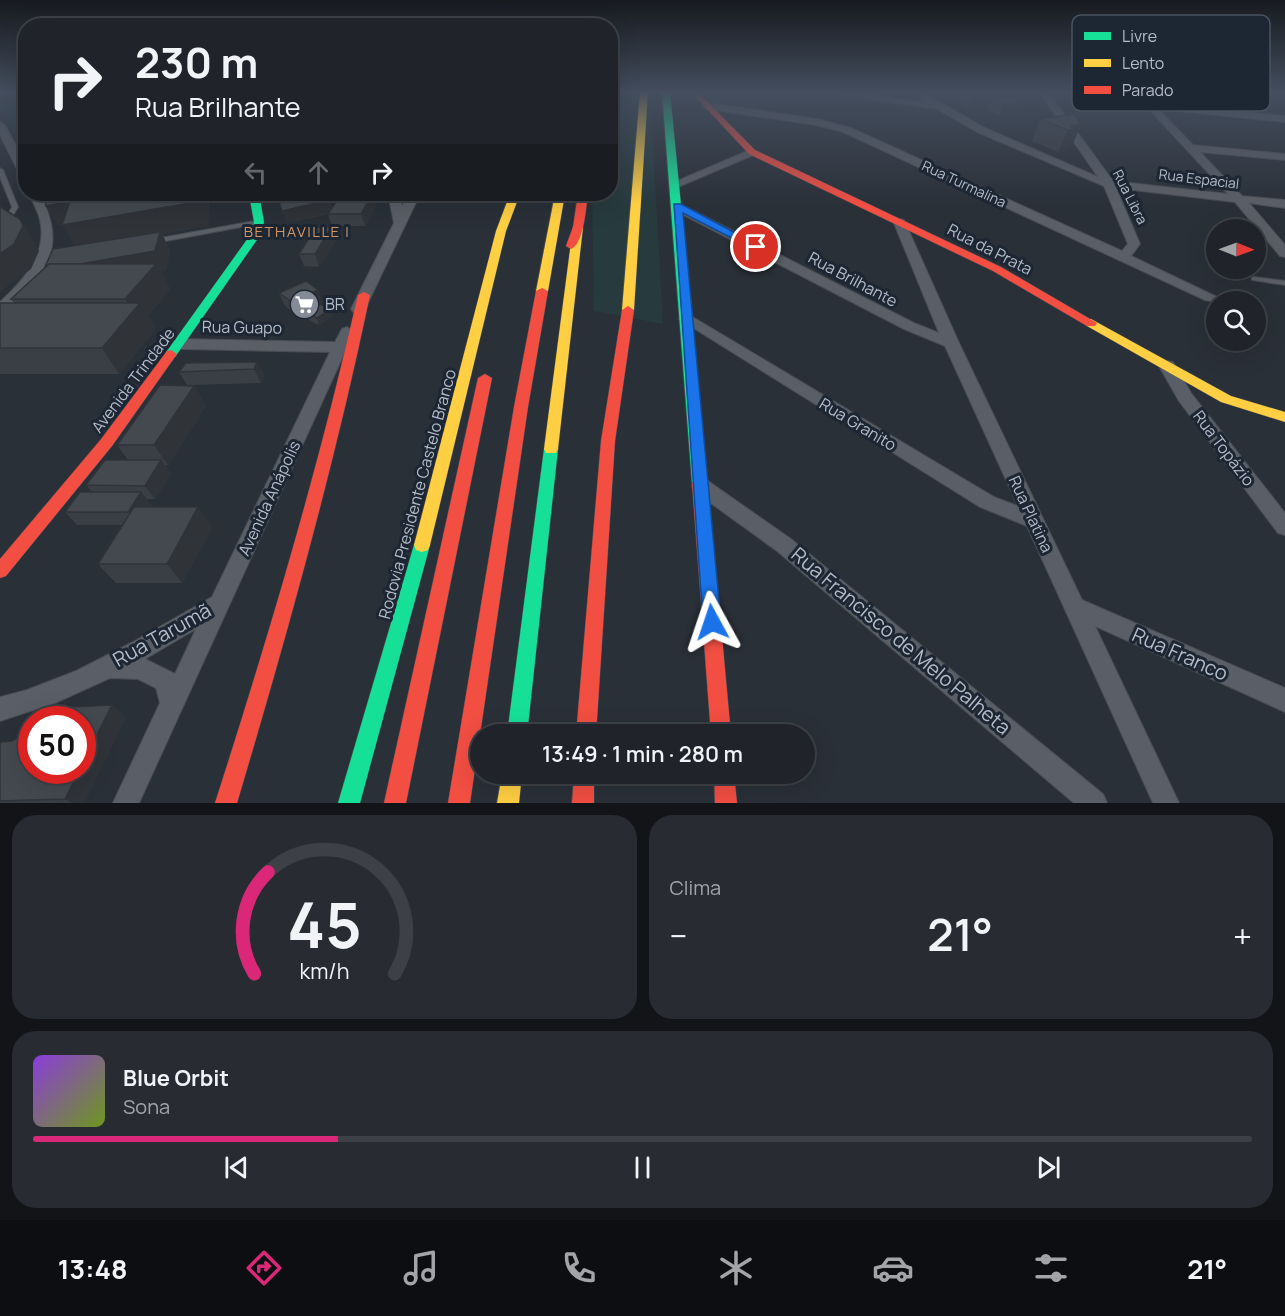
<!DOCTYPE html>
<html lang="pt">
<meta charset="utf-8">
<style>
body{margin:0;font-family:Manrope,sans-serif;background:#282c32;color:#f1f3f6;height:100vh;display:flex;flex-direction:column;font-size:22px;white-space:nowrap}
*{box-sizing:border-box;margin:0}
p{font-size:20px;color:#a2a4a8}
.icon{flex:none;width:33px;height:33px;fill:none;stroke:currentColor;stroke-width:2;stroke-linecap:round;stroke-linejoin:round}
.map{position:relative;height:803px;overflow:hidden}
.details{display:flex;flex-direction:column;gap:12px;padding:12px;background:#121417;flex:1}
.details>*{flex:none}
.top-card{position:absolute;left:18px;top:18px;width:600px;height:183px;border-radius:24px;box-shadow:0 6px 24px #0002,0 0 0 2px #3d4147;background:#20242a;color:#f1f3f6;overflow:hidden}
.needle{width:39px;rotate:91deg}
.fabs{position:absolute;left:1206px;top:219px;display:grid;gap:12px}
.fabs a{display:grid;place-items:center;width:60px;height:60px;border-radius:50%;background:#20242a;box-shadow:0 6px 24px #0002,0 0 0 2px #3d4147;font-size:30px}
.speed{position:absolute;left:18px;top:706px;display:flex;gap:12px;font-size:30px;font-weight:700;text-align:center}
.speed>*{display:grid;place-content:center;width:78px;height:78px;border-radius:50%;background:#20242a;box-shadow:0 6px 24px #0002,0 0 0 2px #3d4147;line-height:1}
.speed .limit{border:9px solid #d22;background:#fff;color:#111}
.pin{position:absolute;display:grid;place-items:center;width:51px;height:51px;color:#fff;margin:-26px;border:3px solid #fff;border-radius:50%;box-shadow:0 2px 6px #0007}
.me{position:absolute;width:66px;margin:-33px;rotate:355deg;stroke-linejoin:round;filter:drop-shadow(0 0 4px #0008)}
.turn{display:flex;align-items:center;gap:21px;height:126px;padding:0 18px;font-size:27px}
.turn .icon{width:78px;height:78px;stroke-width:2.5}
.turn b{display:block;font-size:42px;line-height:51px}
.lanes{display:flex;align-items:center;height:57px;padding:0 18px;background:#0003;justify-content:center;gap:30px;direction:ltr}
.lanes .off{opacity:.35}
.big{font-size:45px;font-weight:600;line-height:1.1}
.details .widget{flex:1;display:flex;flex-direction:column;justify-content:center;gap:9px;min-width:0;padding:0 21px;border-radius:24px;background:#282c32}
.details .dial{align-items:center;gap:0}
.dial svg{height:156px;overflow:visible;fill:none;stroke:#3d4147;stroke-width:7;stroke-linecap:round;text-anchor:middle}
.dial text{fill:#f1f3f6;stroke:none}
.song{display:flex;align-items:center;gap:18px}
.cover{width:72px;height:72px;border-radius:9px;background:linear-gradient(135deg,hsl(270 70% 55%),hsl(80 70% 35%))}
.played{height:6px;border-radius:3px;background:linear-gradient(90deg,#db2777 25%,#3d4147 25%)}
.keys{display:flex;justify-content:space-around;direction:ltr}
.heat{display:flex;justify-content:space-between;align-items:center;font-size:33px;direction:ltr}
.details .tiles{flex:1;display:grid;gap:12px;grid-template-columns:1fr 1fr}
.widget:last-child{grid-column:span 2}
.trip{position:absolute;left:470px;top:724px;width:345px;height:60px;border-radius:30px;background:#20242a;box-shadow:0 6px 24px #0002,0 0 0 2px #3d4147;font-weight:600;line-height:60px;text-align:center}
.menu{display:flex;height:96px;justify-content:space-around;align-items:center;background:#0d0e11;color:#a2a4a8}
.menu .icon{width:42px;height:42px}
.menu .current{color:#db2777}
.menu b{font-size:27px;color:#f1f3f6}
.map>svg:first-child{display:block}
.green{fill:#273a3e}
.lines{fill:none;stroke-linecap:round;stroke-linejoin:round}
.lane-casing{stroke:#484c53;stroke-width:2}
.street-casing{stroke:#484c53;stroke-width:2}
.fast-casing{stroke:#484c53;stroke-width:1}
.slow-casing{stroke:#484c53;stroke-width:1}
.jam-casing{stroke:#484c53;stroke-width:1}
.lane{fill:#5a5e66;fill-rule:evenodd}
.street{fill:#5a5e66;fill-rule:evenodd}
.fast{fill:#16e098;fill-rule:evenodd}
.slow{fill:#ffcf43;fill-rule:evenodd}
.jam{fill:#f24e42;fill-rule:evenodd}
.wall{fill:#3a3f45}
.shaded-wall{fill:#303338}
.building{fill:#444950;stroke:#303338;stroke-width:1.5}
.route{fill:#1a73e8;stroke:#114b97;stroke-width:1.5}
.labels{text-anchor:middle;stroke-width:6;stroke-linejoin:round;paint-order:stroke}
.far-street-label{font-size:14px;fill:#b4bcc9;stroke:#1d2633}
.far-neighbourhood-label{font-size:15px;letter-spacing:1.5px;fill:#d59563;stroke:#1d2633}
.street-label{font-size:16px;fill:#b4bcc9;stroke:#1d2633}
.poi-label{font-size:16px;fill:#b4bcc9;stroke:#1d2633;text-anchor:start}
.near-street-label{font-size:20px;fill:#b4bcc9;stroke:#1d2633}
.key{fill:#1d2633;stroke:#4a5360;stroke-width:1.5}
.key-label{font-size:16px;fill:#b4bcc9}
</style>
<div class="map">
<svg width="1285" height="803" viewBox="0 0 1285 803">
<rect width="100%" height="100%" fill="#2a3038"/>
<g class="green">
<polygon points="0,92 25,92 25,150 0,108"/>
<polygon points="611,92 650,92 663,324 594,311 592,196 593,194 610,194"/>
</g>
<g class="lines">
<defs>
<g id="lane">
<polygon points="0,168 3,170 18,207 12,217 10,218 7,216 12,207 0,177"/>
<polygon points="208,194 216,194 196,200 193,198"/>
<polygon points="327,194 335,194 328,197 325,195"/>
<polygon points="260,220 263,222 262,223 155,243 152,241 155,239"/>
<polygon points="1254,277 1285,281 1285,285 1252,280 1252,278"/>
</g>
<g id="street">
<polygon points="820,92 847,92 927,103 912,92 923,92 985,128 1098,177 1039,92 1048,92 1113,181 1228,194 1133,92 1142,92 1152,102 1285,116 1285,122 1158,109 1193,145 1285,154 1285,160 1200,152 1242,196 1285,200 1285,208 1249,203 1285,245 1285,257 1280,256 1235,202 1116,188 1140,244 1131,256 1217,297 1210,301 1205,300 843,132 816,125 707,109 702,106 707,103 817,119 851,128 1122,251 1128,244 1104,186 977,132 937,109"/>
<polygon points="0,122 5,125 26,164 26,178 20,175 0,135"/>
<polygon points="752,149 757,152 756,154 680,186 676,187 670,184"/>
<path d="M 30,194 L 40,194 C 68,249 46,274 5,313 L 0,314 L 0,302 C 23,281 48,254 40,220 C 38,211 32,202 30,194 Z"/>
<polygon points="388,194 399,194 402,206 409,194 420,194 365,309 358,313 353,312 351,309 394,223"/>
<polygon points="678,203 914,323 939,333 894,223 900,219 904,220 959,343 1082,600 1285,688 1285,712 1095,626 1179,803 1153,803 1027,526 980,507 679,319 686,315 691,316 994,497 1018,506 945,346 904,329 674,210 672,207"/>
<path d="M 347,327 L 354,332 L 139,803 L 113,803 L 160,703 L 156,688 L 138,679 L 110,678 L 55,703 L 0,721 L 0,697 L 27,690 L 76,671 L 133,642 L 212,597 L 330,352 L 180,349 L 172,344 L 180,339 L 335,342 L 342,329 ZM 196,629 L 175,674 L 145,659 Z"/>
<polygon points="1167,361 1173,362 1191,393 1285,513 1285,535 1278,533 1179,401 1159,366"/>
<polygon points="701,479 708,481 791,539 1103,794 1107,803 1074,803 777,551 694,491 692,486 694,481"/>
</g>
<g id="fast">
<polygon points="662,92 670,92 708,483 705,487 700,489 695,487 692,483"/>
<polygon points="249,194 259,194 264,222 261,234 175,357 167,357 165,354 167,351 251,234 254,222"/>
<polygon points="551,444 556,445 558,449 527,735 507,735 544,449 546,445"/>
<polygon points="422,538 428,540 430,545 360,803 338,803 414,545 416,540"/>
</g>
<g id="slow">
<polygon points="640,92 648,92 634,310 628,314 622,310"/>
<polygon points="510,194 520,194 506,231 430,545 428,550 422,552 416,550 414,545 496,231"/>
<polygon points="555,194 565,194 548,291 542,294 536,291"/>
<polygon points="578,224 583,227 558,449 556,453 546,453 544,449 573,227"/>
<polygon points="1091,319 1231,396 1285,412 1285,422 1221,402 1087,326 1085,323 1087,320"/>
<polygon points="502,774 522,774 519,803 497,803"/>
</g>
<g id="jam">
<polygon points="691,92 698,92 755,150 1001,267 1097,323 1095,326 1087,326 993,271 749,154"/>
<path d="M 578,194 L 588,194 C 586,207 584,244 571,249 L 566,246 L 573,227 Z"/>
<polygon points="542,288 548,291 528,407 470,803 448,803 514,407 536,291"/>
<path d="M 364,292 L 370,295 C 334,467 287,635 237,803 L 215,803 C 269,635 319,467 358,295 Z"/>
<polygon points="628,306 634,310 615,441 596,735 576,735 601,441 622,310"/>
<polygon points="171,350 177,354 112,446 6,576 0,578 0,559 102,438 167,351"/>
<polygon points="485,374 492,378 406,803 384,803 478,378"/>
<polygon points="700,477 705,479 708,483 731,735 711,735 692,483 695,479"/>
<polygon points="574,774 594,774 594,803 572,803"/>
<polygon points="714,774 734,774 737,803 715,803"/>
</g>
</defs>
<use href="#lane" class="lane-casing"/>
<use href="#street" class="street-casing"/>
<use href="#fast" class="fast-casing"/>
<use href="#slow" class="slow-casing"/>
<use href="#jam" class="jam-casing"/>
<use href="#lane" class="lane"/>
<use href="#street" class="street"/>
<use href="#fast" class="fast"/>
<use href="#slow" class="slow"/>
<use href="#jam" class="jam"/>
</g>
<g class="wall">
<polygon points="943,92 1009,92 1007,97 1023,102 1019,113 999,116 988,110 989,106 968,109"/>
<polygon points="1040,119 1081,124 1072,146 1068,147 1066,151 1058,152 1032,141"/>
<polygon points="46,194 206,194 209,201 208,226 162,234 170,251 166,270 161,271 170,289 148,316 156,329 119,374 0,374 0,303 14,303 11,299 75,245 62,224 58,225 46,206"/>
<polygon points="378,202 365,226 332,226 328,214 287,223 332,207"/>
<polygon points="332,227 336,240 319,267 304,266 299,254"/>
<polygon points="279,293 323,303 320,304 333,316 319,325 309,320 306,313 319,305 298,315 285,306"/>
<polygon points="257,362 264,375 261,383 187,385 179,372"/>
<polygon points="194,386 206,406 168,465 165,465 171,474 155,499 146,499 151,505 150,507 212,527 182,583 116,583 98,564 122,525 77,525 65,512 92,492 86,485 128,460 117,445"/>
<polygon points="126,717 84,803 0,803 0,742 12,741"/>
</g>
<g class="shaded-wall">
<polygon points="980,92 1009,92 1004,104 992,99 989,106 968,109 973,93"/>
<polygon points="1023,102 1019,113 999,116 1003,105"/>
<polygon points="1081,124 1072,146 1068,147 1066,151 1058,152 1068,130 1071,126"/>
<polygon points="189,194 58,225 46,206 77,199"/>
<polygon points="197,194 206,194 209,201 208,226 162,234 170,251 166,270 161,271 170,289 148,316 156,329 119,374 102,348 133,311 125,299 56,289 77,249 62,225"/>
<polygon points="372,194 376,194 378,202 365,226 361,214"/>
<polygon points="330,200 334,212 287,223 282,211"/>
<polygon points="20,219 36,243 39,251 31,269 0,292 0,254"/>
<polygon points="332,227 336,240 319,267 315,254"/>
<polygon points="318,290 323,303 298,315 292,302"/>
<polygon points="330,309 333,316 319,325 317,318"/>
<polygon points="257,362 264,375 261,383 254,369"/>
<polygon points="194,386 206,406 168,465 154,445"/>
<polygon points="161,460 171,474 155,499 145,486"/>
<polygon points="141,492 151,505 138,526 128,512"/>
<polygon points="198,507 212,527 182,583 167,564"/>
<polygon points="112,705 126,717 84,803 72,803 65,799 79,771 82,771 82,764"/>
</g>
<g class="building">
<polygon points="1012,96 1023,102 1003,105 992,99"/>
<polygon points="1074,114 1081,124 1071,126 1076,129 1068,130 1040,119"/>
<polygon points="46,194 99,194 71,198 70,201 46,206"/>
<polygon points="99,194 197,194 196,202 62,225 71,198"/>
<polygon points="315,194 327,194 330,200 282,211 279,201"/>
<polygon points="341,194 372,194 361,214 328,214"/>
<polygon points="0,207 2,208 20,219 23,226 14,244 0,254"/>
<polygon points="316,227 332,227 315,254 299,254"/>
<polygon points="160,232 155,251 80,264 49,264 44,269 53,249"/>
<polygon points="49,264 156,264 125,299 11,299"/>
<polygon points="306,281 318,290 292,302 279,293"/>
<polygon points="0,303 140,303 102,348 0,348"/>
<polygon points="320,304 330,309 317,318 306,313"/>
<polygon points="257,362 254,369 179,372 186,363"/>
<polygon points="160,385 194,386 154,445 117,445"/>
<polygon points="105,460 161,460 145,486 86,485"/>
<polygon points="80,492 141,492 128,512 65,512"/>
<polygon points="134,507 198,507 167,564 98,564"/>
<polygon points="112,705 82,764 82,720 47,720 69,707"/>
<polygon points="32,729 32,771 79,771 65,799 0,801 0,742 12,741"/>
</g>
<linearGradient id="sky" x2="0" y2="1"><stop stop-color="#171a1f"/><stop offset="0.45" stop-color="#444e5e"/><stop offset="1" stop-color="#444e5e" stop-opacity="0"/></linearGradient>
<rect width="1285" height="205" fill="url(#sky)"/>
<polygon class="route" points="674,204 681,204 762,247 756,250 753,249 683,213 721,622 718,628 712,630 706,628 703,622"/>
<defs>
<symbol id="supermarket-disc" viewBox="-11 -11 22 22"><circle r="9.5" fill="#848b96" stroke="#1d2633"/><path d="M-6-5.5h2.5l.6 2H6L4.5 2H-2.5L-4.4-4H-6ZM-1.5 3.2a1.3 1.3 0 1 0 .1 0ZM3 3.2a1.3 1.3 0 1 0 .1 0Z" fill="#fff"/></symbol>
</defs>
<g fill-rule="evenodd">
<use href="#supermarket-disc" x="288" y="288" width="33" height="33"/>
</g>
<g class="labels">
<g class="far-street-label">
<text transform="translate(1199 179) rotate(7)" y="5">Rua Espacial</text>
<text transform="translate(964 184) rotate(25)" y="5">Rua Turmalina</text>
<text transform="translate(1130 197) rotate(63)" y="5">Rua Libra</text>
</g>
<g class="far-neighbourhood-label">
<text x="297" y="237">BETHAVILLE I</text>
</g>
<g class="street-label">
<text transform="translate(990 249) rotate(27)" y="6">Rua da Prata</text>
<text transform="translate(853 279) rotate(28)" y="6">Rua Brilhante</text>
<text transform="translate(242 327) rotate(1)" y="6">Rua Guapo</text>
<text transform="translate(133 380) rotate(-53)" y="6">Avenida Trindade</text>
<text transform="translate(858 424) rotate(31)" y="6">Rua Granito</text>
<text transform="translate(1224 448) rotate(53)" y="6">Rua Topázio</text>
<text transform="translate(417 494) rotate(-75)" y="6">Rodovia Presidente Castelo Branco</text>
<text transform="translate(269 498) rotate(-65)" y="6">Avenida Anápolis</text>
<text transform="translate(1031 514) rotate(65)" y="6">Rua Platina</text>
</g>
<g class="poi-label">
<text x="325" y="310">BR</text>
</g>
<g class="near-street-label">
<text transform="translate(162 635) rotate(-29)" y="7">Rua Tarumã</text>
<text transform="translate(901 641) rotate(40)" y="7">Rua Francisco de Melo Palheta</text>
<text transform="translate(1180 654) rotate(24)" y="7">Rua Franco</text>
</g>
</g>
<rect x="1072" y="15" width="198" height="96" rx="9" class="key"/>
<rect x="1084" y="32" width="27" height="8" fill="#16e098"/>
<rect x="1084" y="59" width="27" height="8" fill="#ffcf43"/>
<rect x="1084" y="86" width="27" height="8" fill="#f24e42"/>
<g class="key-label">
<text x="1122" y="42">Livre</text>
<text x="1122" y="69">Lento</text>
<text x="1122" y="96">Parado</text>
</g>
</svg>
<div class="fabs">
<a><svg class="needle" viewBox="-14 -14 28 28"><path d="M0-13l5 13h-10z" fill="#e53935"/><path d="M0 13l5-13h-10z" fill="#a2a4a8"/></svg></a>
<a><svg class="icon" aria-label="search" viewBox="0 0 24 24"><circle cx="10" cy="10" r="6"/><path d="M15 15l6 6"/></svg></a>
</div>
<div class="speed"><div class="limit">50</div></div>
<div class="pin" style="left:756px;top:247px;background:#d93025"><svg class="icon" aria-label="arrive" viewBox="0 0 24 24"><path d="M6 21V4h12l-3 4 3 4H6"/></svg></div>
<svg class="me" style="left:712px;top:622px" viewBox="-20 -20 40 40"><path d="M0-17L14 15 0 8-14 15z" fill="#1a73e8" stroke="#fff" stroke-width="4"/></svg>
<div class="trip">13:49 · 1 min · 280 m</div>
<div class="top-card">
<div class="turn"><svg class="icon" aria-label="right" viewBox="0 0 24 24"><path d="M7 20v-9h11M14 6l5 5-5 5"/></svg><div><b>230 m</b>Rua Brilhante</div></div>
<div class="lanes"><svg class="icon off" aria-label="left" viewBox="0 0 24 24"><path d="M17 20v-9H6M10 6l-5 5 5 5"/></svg><svg class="icon off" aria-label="ahead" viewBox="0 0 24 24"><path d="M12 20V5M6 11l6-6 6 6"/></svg><svg class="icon" aria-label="right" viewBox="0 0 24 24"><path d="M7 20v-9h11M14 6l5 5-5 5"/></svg></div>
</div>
</div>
<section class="details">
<div class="tiles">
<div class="widget dial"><svg viewBox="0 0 100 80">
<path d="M14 69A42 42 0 1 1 86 69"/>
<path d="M14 69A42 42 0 0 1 21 17" stroke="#db2777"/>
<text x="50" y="56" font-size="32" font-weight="700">45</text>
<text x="50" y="72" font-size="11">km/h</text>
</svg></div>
<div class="widget"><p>Clima</p>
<div class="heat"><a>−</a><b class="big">21°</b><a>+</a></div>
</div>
<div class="widget">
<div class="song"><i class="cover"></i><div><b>Blue Orbit</b><p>Sona</p></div></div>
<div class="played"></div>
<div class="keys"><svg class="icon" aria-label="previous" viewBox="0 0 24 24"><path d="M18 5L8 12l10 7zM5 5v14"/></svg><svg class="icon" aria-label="pause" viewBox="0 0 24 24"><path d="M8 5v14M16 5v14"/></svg><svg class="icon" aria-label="next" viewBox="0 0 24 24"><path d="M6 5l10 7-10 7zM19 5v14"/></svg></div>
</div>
</div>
</section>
<nav class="menu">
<b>13:48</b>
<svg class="icon current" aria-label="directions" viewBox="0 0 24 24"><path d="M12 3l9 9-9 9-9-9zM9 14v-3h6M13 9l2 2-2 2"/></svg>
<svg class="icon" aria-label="music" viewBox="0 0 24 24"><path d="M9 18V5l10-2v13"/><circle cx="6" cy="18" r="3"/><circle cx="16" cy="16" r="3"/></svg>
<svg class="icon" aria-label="phone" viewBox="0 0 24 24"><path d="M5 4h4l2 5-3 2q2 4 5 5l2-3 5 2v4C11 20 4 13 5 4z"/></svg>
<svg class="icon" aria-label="climate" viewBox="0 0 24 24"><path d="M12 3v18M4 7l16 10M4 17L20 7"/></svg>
<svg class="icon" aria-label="car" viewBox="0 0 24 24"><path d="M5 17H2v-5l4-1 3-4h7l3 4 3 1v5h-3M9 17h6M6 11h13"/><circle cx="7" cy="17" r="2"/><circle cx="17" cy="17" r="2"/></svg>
<svg class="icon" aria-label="filters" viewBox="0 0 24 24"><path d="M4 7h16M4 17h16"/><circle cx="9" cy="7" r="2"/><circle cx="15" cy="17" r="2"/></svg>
<b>21°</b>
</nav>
